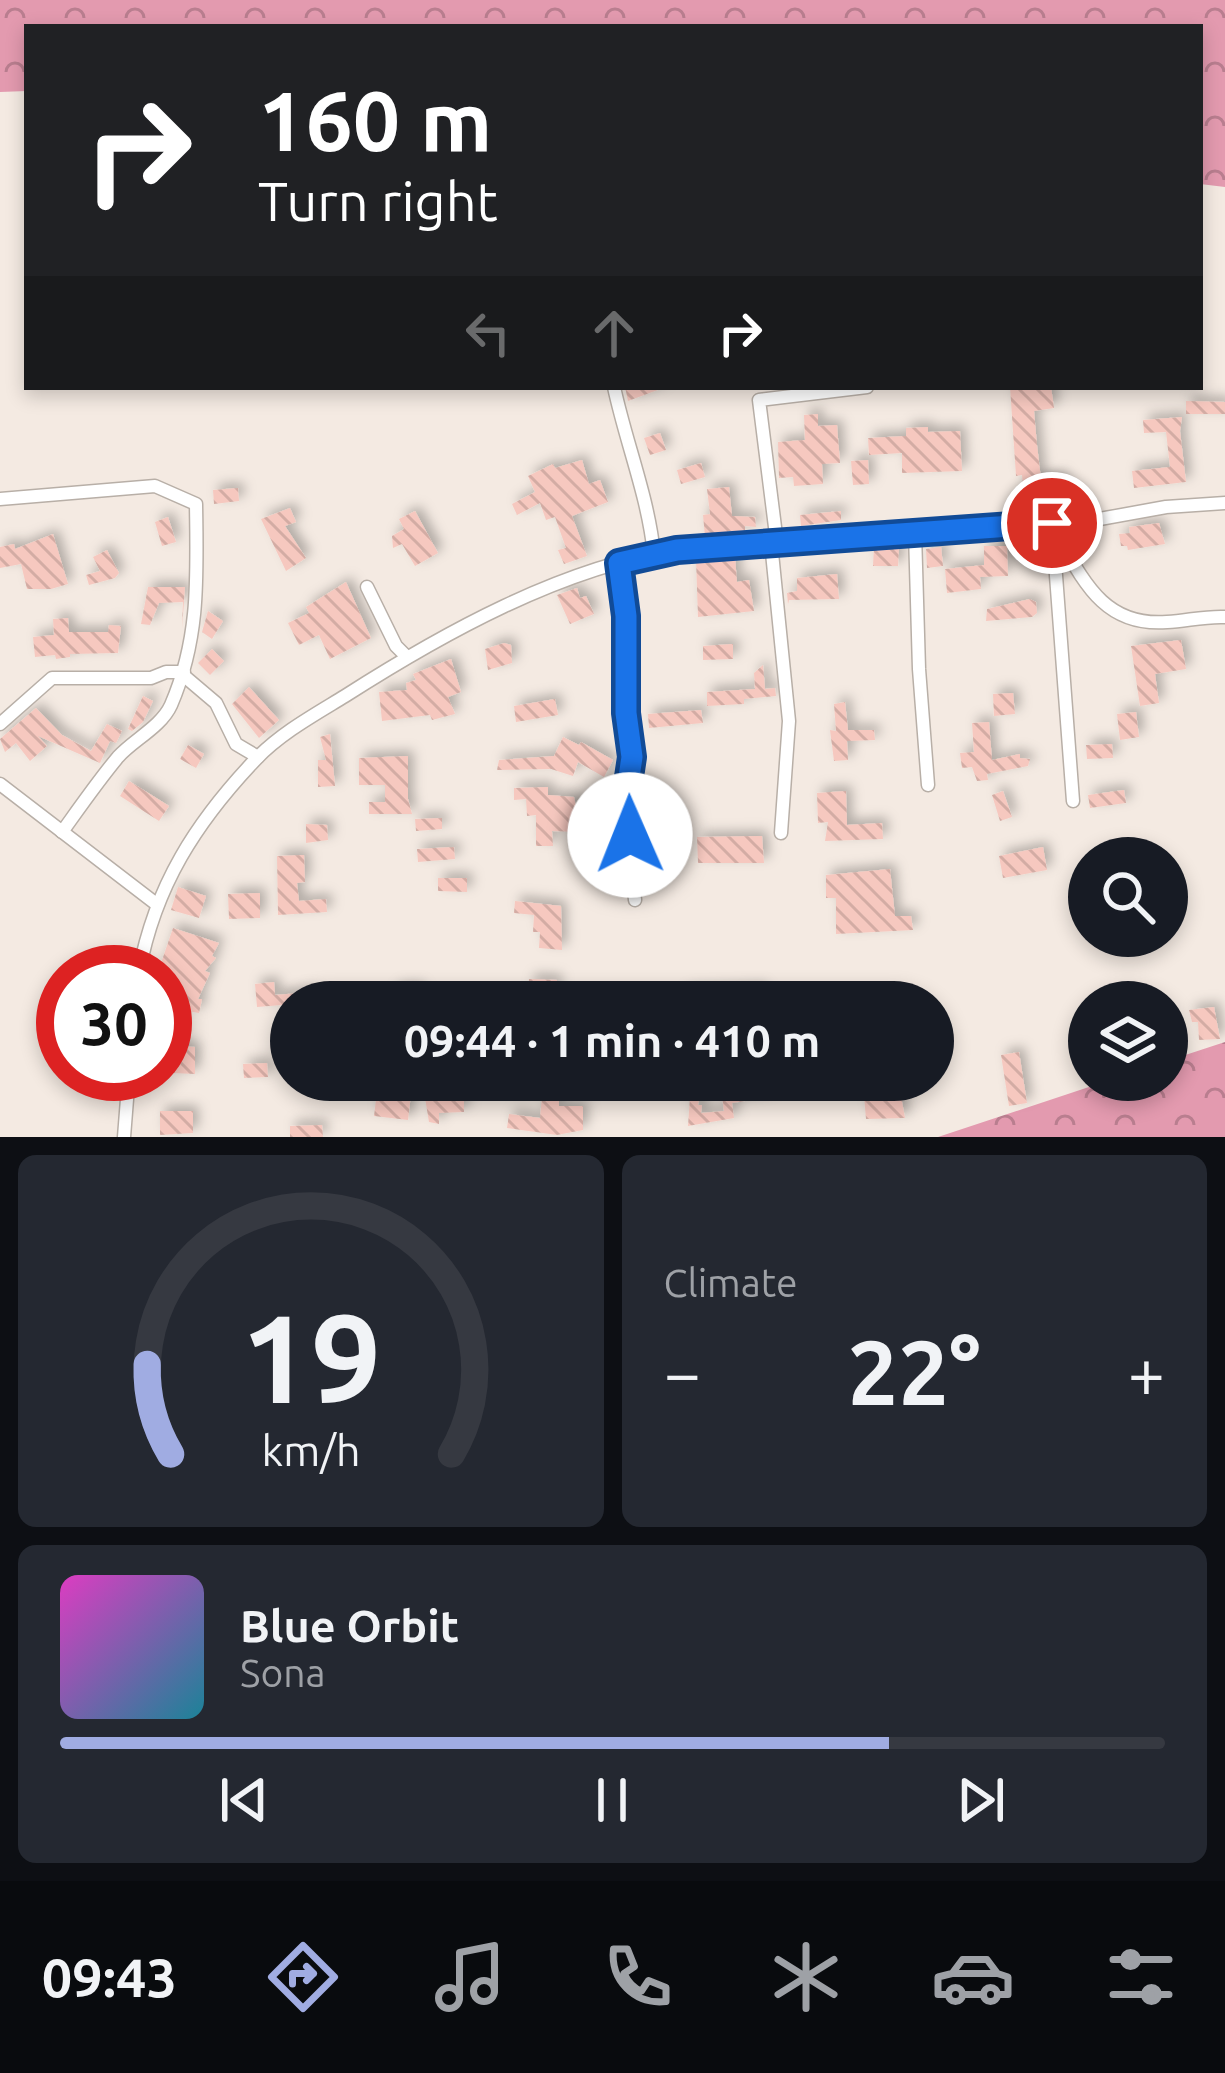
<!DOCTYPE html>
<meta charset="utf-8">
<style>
body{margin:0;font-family:Ubuntu,sans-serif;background:#242831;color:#f1f3f6;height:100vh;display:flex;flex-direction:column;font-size:45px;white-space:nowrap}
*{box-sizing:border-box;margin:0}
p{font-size:39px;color:#9ea1a6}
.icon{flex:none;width:66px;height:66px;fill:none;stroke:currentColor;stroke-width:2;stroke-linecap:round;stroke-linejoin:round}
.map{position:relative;height:1137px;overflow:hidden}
.panel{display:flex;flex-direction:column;gap:18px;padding:18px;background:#0d0f14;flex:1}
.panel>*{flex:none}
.top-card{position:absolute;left:24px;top:24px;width:1179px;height:366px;border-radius:0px;box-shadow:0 6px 18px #0003;background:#202124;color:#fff;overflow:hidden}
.fabs{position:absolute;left:1068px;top:837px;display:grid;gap:24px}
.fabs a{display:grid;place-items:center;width:120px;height:120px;border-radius:50%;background:#171b24;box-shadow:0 6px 18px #0003;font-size:60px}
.speed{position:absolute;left:36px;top:945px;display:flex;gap:24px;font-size:60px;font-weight:700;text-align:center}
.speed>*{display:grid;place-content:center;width:156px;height:156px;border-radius:50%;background:#171b24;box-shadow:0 6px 18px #0003;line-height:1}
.speed .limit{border:18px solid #d22;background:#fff;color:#111}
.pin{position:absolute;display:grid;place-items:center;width:102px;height:102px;color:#fff;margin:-51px;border:6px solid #fff;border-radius:50%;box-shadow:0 3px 12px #0007}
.me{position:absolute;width:132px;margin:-66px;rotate:359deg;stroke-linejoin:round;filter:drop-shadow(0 0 9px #0008)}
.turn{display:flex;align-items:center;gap:42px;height:252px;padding:0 36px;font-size:54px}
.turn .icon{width:156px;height:156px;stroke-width:2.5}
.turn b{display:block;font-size:84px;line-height:102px}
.lanes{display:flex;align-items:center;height:114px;padding:0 36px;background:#0003;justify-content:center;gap:60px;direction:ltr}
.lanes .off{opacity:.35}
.big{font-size:90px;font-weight:600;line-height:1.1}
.panel .tile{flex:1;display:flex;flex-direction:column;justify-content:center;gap:18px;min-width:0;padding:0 42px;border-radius:18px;background:#242831}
.panel .dial{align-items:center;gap:0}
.dial svg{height:312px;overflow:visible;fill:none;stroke:#363941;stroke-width:7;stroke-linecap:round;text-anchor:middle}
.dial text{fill:#f1f3f6;stroke:none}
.song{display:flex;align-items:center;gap:36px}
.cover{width:144px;height:144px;border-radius:18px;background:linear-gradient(135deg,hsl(310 70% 55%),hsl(190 70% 35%))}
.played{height:12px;border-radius:6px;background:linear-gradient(90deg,#a0ace2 75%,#363941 75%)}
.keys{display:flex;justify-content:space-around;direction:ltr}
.heat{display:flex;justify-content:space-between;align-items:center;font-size:66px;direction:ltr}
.panel .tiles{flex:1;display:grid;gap:18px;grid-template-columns:1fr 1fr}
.tile:last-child{grid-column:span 2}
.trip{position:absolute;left:270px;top:981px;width:684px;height:120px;border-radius:60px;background:#171b24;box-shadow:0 6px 18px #0003;font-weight:600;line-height:120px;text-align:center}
.tabs{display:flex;height:192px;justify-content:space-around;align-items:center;background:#090b0e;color:#9ea1a6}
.tabs .icon{width:84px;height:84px}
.tabs .active{color:#a0ace2}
.tabs b{font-size:54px;color:#f1f3f6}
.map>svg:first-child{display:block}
.forest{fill:url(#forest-crowns)}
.building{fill:url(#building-back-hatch);filter:url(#shadow)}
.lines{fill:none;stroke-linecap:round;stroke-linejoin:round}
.street-casing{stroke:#b8afa7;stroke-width:15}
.street{stroke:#fff;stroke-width:12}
.route-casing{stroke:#114b97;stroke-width:30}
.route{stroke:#1a73e8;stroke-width:21}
</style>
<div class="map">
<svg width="1225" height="1137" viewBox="0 0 1225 1137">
<defs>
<pattern id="forest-crowns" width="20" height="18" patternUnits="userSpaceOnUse" patternTransform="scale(3)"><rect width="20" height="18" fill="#e39aaf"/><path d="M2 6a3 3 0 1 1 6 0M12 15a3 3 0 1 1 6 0" fill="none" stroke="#b97e8f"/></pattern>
<pattern id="building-back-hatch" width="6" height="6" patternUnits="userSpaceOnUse" patternTransform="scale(3)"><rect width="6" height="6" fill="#f6c8bf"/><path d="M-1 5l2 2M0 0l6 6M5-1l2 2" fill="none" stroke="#d3aca4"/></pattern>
<filter id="shadow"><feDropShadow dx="5.5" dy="-5.5" stdDeviation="6" flood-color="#0004"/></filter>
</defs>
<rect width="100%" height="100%" fill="#f4eae2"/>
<g class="forest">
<polygon points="0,0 1225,0 1225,187 1200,184 1200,27 27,27 27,91 0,92"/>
<polygon points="1225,1042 1225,1137 938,1137 1110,1080 1167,1080 1167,1061"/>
</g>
<g class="building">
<polygon points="625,387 663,387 663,388 628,401"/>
<polygon points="1010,387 1051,387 1054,408 1034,411 1037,445 1041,479 1063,477 1065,508 1025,511 1022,475 1016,476"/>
<polygon points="1186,401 1225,402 1225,414 1186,414"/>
<polygon points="818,414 818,426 837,425 840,463 822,464 823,484 794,486 793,477 779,478 778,442 805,440 804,415"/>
<polygon points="1182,417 1180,431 1186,482 1134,488 1132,471 1170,467 1166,432 1144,433 1143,420"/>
<polygon points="928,427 928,432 960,431 962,471 902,473 902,453 869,455 868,438 906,436 906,428"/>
<polygon points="660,433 666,450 650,455 644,438"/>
<polygon points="582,460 589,484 600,480 608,502 572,516 587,556 564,564 558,550 566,548 555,517 546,520 540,503 517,515 512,504 535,492 528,476 553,464 555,468"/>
<polygon points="868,460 869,484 853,485 851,461"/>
<polygon points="701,463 705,477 681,484 677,470"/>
<polygon points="729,487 732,516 755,517 756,527 745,526 745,531 728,531 728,536 705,537 703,515 710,514 707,489"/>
<polygon points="238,488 239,501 214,504 213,490"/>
<polygon points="290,508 296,522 285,526 306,558 286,571 261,519"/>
<polygon points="415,511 438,553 415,566 402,544 393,548 392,536 404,529 399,519"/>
<polygon points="841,511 841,520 801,526 800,515"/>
<polygon points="168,517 176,542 162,546 155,522"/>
<polygon points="1159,523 1165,544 1128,550 1127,546 1121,546 1119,534 1130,533 1129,527"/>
<polygon points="53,534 68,584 51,589 27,589 21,564 0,568 0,547 14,544 15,549"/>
<polygon points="874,546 899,548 898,566 873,566"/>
<polygon points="984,546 1007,546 1008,576 980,577 981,589 947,593 945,569 984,565"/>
<polygon points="941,547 943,566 927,568 926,549"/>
<polygon points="107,550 119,573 115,578 89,585 86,575 100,571 93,557"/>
<polygon points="735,557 737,582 749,580 754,611 698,617 696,560"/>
<polygon points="837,574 839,599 789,600 788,604 787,593 797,591 797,578"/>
<polygon points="346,582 371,638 330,659 319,635 299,645 288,623 309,613 306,607"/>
<polygon points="148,587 185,587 182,629 183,602 159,603 150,625 141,624"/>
<polygon points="577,588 580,598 586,596 594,614 570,624 557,595"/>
<polygon points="1030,599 1036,602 1037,613 1032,617 986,621 987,609"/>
<polygon points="208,611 223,621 212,639 202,632"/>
<polygon points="68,618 69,632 108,632 109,625 121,626 118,653 70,654 70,657 56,659 55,655 35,657 33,637 54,635 53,619"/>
<polygon points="1181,640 1186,669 1155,674 1159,703 1140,706 1131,646"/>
<polygon points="504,643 511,645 512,663 488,670 485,649"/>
<polygon points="733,644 733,659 703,660 703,646"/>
<polygon points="212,649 224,661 210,675 198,663"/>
<polygon points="451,659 461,692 448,697 455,714 432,720 430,715 382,721 379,692 407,690 406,683 416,680 413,674"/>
<polygon points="763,665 765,689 775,688 776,696 744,699 744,704 707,706 707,692 755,689 754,673"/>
<polygon points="249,687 279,720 259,738 232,704"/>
<polygon points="1013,693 1015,714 994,716 993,694"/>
<polygon points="143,696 153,701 143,722 132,731 128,729"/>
<polygon points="555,699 558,715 516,722 514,706"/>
<polygon points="845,702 848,730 874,730 875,740 847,741 848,760 834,761 830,730 836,731 834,704"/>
<polygon points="36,708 62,735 91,751 107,724 122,731 116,743 110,741 100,763 38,736 47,746 30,761 16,743 5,752 0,739"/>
<polygon points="701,710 703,723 649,728 648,714"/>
<polygon points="1136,712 1139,737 1120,740 1117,714"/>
<polygon points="989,722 992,760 1020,754 1020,758 1030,759 1028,766 987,774 988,780 977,781 972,767 962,768 960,753 974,752 972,723"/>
<polygon points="330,734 335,786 318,787 318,760 326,760 320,737"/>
<polygon points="563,737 579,745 581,742 613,760 604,777 578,762 573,776 551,769 497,770 499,760 554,756"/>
<polygon points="1112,744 1113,758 1087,759 1086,745"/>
<polygon points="188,745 204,754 196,768 180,759"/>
<polygon points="408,756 408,799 412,814 369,814 369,802 385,802 385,785 359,785 359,758"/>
<polygon points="129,781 169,806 159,821 120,796"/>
<polygon points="548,787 548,795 574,797 576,806 583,807 580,820 601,821 601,833 552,831 553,846 536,846 536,815 527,816 526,799 514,800 514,788"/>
<polygon points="1124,790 1126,803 1090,808 1088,795"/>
<polygon points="846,791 847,825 882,823 883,839 825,841 828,822 818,823 817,793"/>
<polygon points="1003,791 1012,817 1000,821 992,795"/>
<polygon points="442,818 442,829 416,831 415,819"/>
<polygon points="306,824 327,825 328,840 306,843"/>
<polygon points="762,836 764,863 698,863 697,837"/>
<polygon points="454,847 455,859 418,862 417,849"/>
<polygon points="1043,847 1047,870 1003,878 999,856"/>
<polygon points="304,855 305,882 297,883 299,901 326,899 327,912 278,915 277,856"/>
<polygon points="890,869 895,916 911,916 913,930 836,934 836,898 826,898 826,875"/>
<polygon points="438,878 467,878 467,892 438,891"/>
<polygon points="178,887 206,896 199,918 171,910"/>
<polygon points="260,893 260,918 229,919 228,894"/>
<polygon points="515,901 561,906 562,950 539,948 540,932 533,932 534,915 514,913"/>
<polygon points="173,928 219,943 212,956 216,958 205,971 210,973 198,999 202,999 199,1013 165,1007 165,972 158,972"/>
<polygon points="529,979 557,980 557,992 528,989"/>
<polygon points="274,982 275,995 312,992 313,1002 291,1002 291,1009 282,1010 282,1005 257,1007 255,984"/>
<polygon points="419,988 420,1002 394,1002 393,989"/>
<polygon points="762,989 762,1002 680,1002 680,996 687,992"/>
<polygon points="1214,1007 1220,1039 1199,1040 1198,1022 1192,1022 1189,1010"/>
<polygon points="172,1046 195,1047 195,1074 172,1073"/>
<polygon points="1019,1052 1027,1103 1009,1106 1001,1055"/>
<polygon points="267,1063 268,1077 244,1078 243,1064"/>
<polygon points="683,1080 703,1080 698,1105 702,1105 701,1113 724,1111 721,1089 769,1083 770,1097 732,1103 734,1118 688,1126 690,1096 681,1096"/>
<polygon points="377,1091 411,1094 408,1120 374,1116"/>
<polygon points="900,1091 905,1118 866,1119 864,1096"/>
<polygon points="464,1097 464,1112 439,1113 439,1124 429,1122 425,1098"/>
<polygon points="542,1097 559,1098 559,1106 583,1106 583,1130 557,1135 507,1128 509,1114 540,1118"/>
<polygon points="160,1111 193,1111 193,1133 160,1135"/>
<polygon points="322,1125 323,1137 290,1137 290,1126"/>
</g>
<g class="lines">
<defs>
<g id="street">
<path d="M 614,387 C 626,443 648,496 654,554"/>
<path d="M 0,499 L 155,486 L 196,504 C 197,576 200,638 171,705 C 161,727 133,740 118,757 C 98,781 80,807 62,832"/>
<path d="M 1055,531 C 1083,580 1103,627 1167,622 C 1187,621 1204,616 1225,617"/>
<polyline points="915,533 919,669 928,785"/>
<polyline points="1056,534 1054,549 1073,801"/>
<polyline points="771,543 789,721 781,833"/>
<polyline points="777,543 759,400 867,387"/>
<polyline points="619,563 626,616 626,713 632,756 625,797 635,900"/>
<polyline points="367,587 396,646 407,657"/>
<polyline points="183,675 216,703 236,744 258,757"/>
<polyline points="0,724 52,678 151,678 166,672 184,672"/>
<polyline points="0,784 155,903"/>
<path d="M 139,972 C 155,886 196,822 256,759 C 281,733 314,715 345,696 C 442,634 562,567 677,550 L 1094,520 L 1166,507 L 1225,503"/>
<polyline points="124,1137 129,1074"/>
</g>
</defs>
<use href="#street" class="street-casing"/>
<use href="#street" class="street"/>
</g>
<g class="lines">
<defs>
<polyline id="route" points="630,835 626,797 632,757 626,713 626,616 619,563 677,550 1052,523"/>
</defs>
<use href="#route" class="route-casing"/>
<use href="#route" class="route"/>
</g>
</svg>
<div class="fabs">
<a><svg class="icon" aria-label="search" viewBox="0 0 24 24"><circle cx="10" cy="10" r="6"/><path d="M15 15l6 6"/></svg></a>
<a><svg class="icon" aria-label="layers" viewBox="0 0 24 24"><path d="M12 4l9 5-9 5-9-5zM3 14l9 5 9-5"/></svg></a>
</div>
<div class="speed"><div class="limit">30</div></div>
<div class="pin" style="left:1052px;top:523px;background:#d93025"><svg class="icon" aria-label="arrive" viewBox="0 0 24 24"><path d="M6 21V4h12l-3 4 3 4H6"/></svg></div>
<svg class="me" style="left:630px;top:835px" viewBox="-20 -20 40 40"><circle r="19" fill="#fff"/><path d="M0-13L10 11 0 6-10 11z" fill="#1a73e8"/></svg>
<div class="trip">09:44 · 1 min · 410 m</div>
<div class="top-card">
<div class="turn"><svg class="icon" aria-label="right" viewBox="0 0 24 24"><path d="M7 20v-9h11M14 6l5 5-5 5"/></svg><div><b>160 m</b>Turn right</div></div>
<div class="lanes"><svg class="icon off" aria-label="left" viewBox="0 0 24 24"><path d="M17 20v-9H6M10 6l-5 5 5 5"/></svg><svg class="icon off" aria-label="ahead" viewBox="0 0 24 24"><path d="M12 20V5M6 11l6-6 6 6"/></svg><svg class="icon" aria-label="right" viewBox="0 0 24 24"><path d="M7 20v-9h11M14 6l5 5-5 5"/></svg></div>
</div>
</div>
<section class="panel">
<div class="tiles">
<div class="tile dial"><svg viewBox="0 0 100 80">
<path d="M14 69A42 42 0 1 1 86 69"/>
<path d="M14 69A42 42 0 0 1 8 46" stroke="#a0ace2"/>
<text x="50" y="56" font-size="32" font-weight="700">19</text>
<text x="50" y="72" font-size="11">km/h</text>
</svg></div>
<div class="tile"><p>Climate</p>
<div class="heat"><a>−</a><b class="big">22°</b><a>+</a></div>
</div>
<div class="tile">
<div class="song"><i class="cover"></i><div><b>Blue Orbit</b><p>Sona</p></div></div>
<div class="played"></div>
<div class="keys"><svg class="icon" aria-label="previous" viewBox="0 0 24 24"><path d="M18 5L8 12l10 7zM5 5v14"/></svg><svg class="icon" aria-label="pause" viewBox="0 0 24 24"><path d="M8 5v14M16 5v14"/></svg><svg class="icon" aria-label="next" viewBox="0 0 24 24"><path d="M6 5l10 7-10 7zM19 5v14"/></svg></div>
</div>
</div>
</section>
<nav class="tabs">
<b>09:43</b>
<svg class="icon active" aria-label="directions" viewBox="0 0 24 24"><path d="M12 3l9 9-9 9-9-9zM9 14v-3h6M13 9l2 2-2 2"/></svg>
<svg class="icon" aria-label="music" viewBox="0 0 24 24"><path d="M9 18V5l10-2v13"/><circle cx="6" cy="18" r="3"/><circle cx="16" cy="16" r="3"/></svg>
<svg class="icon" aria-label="phone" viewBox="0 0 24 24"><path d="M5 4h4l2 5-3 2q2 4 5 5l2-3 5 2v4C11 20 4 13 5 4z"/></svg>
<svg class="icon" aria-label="climate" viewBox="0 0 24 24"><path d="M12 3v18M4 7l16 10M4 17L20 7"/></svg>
<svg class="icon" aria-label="car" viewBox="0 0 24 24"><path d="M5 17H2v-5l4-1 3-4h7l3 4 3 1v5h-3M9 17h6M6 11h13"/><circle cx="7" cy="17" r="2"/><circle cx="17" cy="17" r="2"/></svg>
<svg class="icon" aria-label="filters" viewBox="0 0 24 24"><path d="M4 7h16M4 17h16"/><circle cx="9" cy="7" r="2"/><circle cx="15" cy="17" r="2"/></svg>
</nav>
